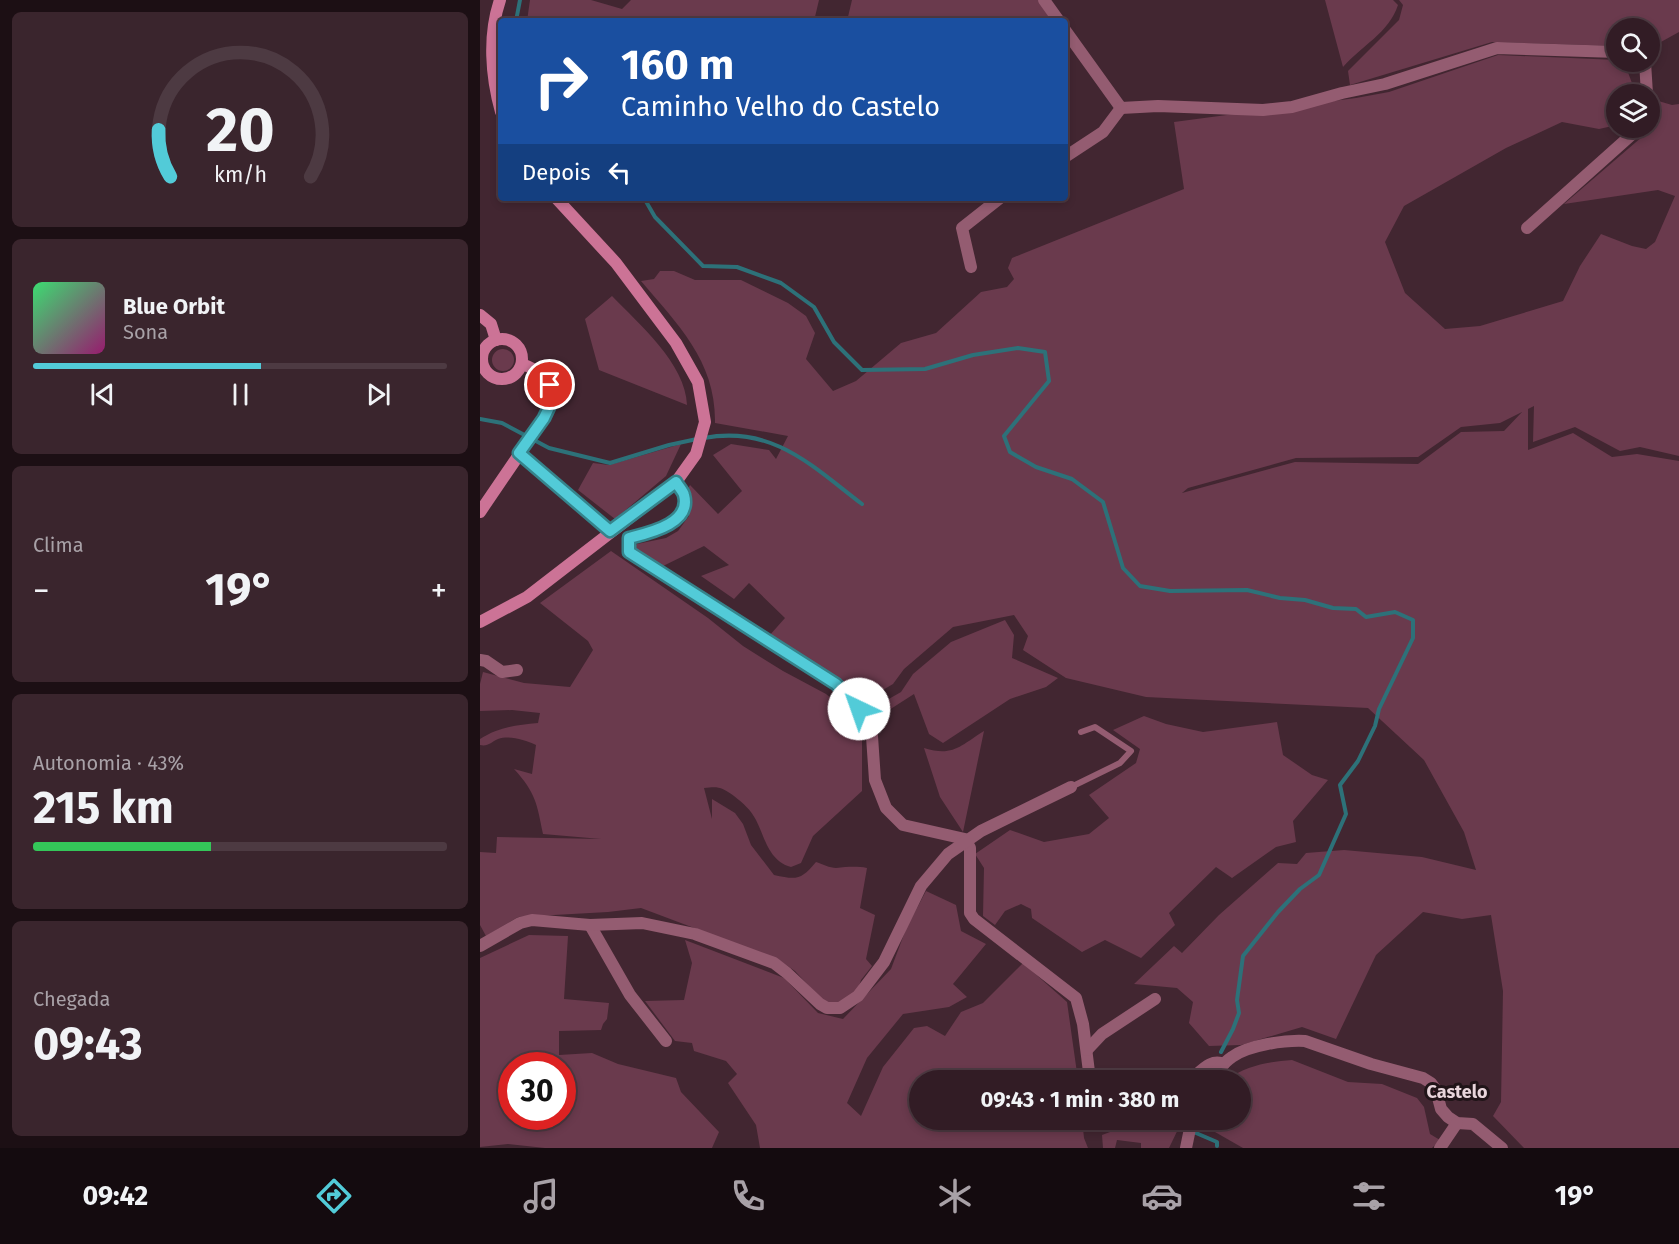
<!DOCTYPE html>
<html lang="pt">
<meta charset="utf-8">
<style>
body{margin:0;font-family:"Fira Sans",sans-serif;background:#3a252d;color:#f1f3f6;height:100vh;display:flex;flex-direction:column;font-size:22px;white-space:nowrap}
*{box-sizing:border-box;margin:0}
p{font-size:20px;color:#a8a1a7}
.icon{flex:none;width:33px;height:33px;fill:none;stroke:currentColor;stroke-width:2;stroke-linecap:round;stroke-linejoin:round}
.map{position:relative;flex:1;overflow:hidden}
.sheet{display:flex;flex-direction:column;gap:12px;padding:12px;background:#1c0f14;width:480px}
.sheet>*{flex:none}
.guide{position:absolute;left:18px;top:18px;width:570px;height:183px;border-radius:6px;box-shadow:0 3px 9px #0003,0 0 0 2px #4d3a42;background:#1a4fa0;color:#fff;overflow:hidden}
.buttons{position:absolute;left:1126px;top:18px;display:grid;gap:12px}
.buttons a{display:grid;place-items:center;width:54px;height:54px;border-radius:50%;background:#321c25;box-shadow:0 3px 9px #0003,0 0 0 2px #4d3a42;font-size:30px}
.speed{position:absolute;left:18px;top:1052px;display:flex;gap:12px;font-size:30px;font-weight:700;text-align:center}
.speed>*{display:grid;place-content:center;width:78px;height:78px;border-radius:50%;background:#321c25;box-shadow:0 3px 9px #0003,0 0 0 2px #4d3a42;line-height:1}
.speed .limit{border:9px solid #d22;background:#fff;color:#111}
.pin{position:absolute;display:grid;place-items:center;width:51px;height:51px;color:#fff;margin:-26px;border:3px solid #fff;border-radius:50%;box-shadow:0 2px 6px #0007}
.me{position:absolute;width:66px;margin:-33px;rotate:318deg;stroke-linejoin:round;filter:drop-shadow(0 0 4px #0008)}
.turn{display:flex;align-items:center;gap:21px;height:126px;padding:0 24px;font-size:27px}
.turn .icon{width:78px;height:78px;stroke-width:2.5}
.turn b{display:block;font-size:42px;line-height:51px}
.then{display:flex;align-items:center;height:57px;padding:0 24px;background:#0003;gap:12px;font-size:22px}
.big{font-size:45px;font-weight:700;line-height:1.1}
.sheet .card{flex:1;display:flex;flex-direction:column;justify-content:center;gap:9px;min-width:0;padding:0 21px;border-radius:9px;background:#3a252d}
.sheet .dial{align-items:center;gap:0}
.dial svg{height:156px;overflow:visible;fill:none;stroke:#4d3a42;stroke-width:7;stroke-linecap:round;text-anchor:middle}
.dial text{fill:#f1f3f6;stroke:none}
.song{display:flex;align-items:center;gap:18px}
.cover{width:72px;height:72px;border-radius:9px;background:linear-gradient(135deg,hsl(140 70% 55%),hsl(320 70% 35%))}
.played{height:6px;border-radius:3px;background:linear-gradient(90deg,#52cbd8 55%,#4d3a42 55%)}
.keys{display:flex;justify-content:space-around;direction:ltr}
.heat{display:flex;justify-content:space-between;align-items:center;font-size:33px;direction:ltr}
.charge{height:9px;border-radius:4px;background:linear-gradient(90deg,#34c759 43%,#4d3a42 0)}
.trip{position:absolute;left:429px;top:1070px;width:342px;height:60px;border-radius:30px;background:#321c25;box-shadow:0 3px 9px #0003,0 0 0 2px #4d3a42;font-weight:700;line-height:60px;text-align:center}
.menu{display:flex;height:96px;justify-content:space-around;align-items:center;background:#140b0f;color:#a8a1a7}
.menu .icon{width:42px;height:42px}
.menu .selected{color:#52cbd8}
.menu b{font-size:27px;color:#f1f3f6}
main{display:flex;flex:1;min-height:0}
.map>svg:first-child{display:block}
.green{fill:#6a3a4d;fill-rule:evenodd}
.lines{fill:none;stroke-linecap:round;stroke-linejoin:round}
.stream{stroke:#2d7179;stroke-width:4}
.lane{stroke:#945c71;stroke-width:6}
.street{stroke:#945c71;stroke-width:12}
.secondary{stroke:#cc7396;stroke-width:12}
.route-casing{stroke:#35848c;stroke-width:15}
.route{stroke:#52cbd8;stroke-width:10}
.labels{text-anchor:middle;stroke-width:6;stroke-linejoin:round;paint-order:stroke}
.neighbourhood-label{font-size:18px;font-weight:bold;fill:#e8d5db;stroke:#201418}
</style>
<main>
<section class="sheet">
<div class="card dial"><svg viewBox="0 0 100 80">
<path d="M14 69A42 42 0 1 1 86 69"/>
<path d="M14 69A42 42 0 0 1 8 45" stroke="#52cbd8"/>
<text x="50" y="56" font-size="32" font-weight="700">20</text>
<text x="50" y="72" font-size="11">km/h</text>
</svg></div>
<div class="card">
<div class="song"><i class="cover"></i><div><b>Blue Orbit</b><p>Sona</p></div></div>
<div class="played"></div>
<div class="keys"><svg class="icon" aria-label="previous" viewBox="0 0 24 24"><path d="M18 5L8 12l10 7zM5 5v14"/></svg><svg class="icon" aria-label="pause" viewBox="0 0 24 24"><path d="M8 5v14M16 5v14"/></svg><svg class="icon" aria-label="next" viewBox="0 0 24 24"><path d="M6 5l10 7-10 7zM19 5v14"/></svg></div>
</div>
<div class="card"><p>Clima</p>
<div class="heat"><a>−</a><b class="big">19°</b><a>+</a></div>
</div>
<div class="card"><p>Autonomia · 43%</p><b class="big">215 km</b><div class="charge"></div></div>
<div class="card"><p>Chegada</p><b class="big">09:43</b></div>
</section>
<div class="map">
<svg width="1199" height="1148" viewBox="0 0 1199 1148">
<rect width="100%" height="100%" fill="#422631"/>
<g class="green">
<polygon points="50,0 111,0 142,9 151,0 339,0 334,21 47,21"/>
<polygon points="372,0 558,0 572,21 367,21"/>
<path d="M 845,0 L 913,0 L 918,5 C 909,33 881,46 863,67 Z"/>
<polygon points="919,0 1199,0 1199,32 1170,48 1170,28 1137,28 1137,46 1012,42 870,85 868,71 919,20 923,5"/>
<path d="M 1018,55 L 1137,60 L 1137,62 L 1142,62 L 1146,67 L 1156,94 L 1137,94 L 1137,125 L 1119,129 L 1082,122 L 1026,148 L 924,206 L 905,242 L 925,293 L 965,329 L 1000,326 L 1083,301 L 1100,266 L 1121,234 L 1152,246 L 1166,249 L 1175,242 L 1195,196 L 1178,190 L 1084,204 L 1177,124 L 1175,100 L 1192,105 L 1199,104 L 1199,456 L 1160,447 L 1140,451 L 1095,427 L 1053,442 L 1054,406 L 1048,409 L 1048,450 L 1093,433 L 1132,457 L 1157,454 L 1199,461 L 1199,1148 L 1044,1148 L 1013,1116 L 1021,1102 L 1023,991 L 1011,915 L 982,919 L 943,912 L 896,955 L 856,1039 L 822,1027 L 761,1045 L 729,1046 L 709,1023 L 713,1002 L 697,988 L 654,984 L 694,946 L 702,953 L 739,915 L 798,863 L 817,864 L 826,853 L 864,850 L 942,857 L 996,870 L 984,832 L 944,760 L 888,708 L 666,697 L 586,678 L 543,650 L 548,636 L 534,615 L 473,627 L 424,669 L 413,684 L 381,703 L 289,636 L 305,618 L 269,583 L 254,599 L 221,576 L 249,565 L 224,546 L 181,567 L 154,551 L 154,547 L 157,544 L 186,538 L 198,531 L 209,516 L 207,490 L 210,485 L 238,514 L 262,491 L 233,455 L 251,444 L 289,450 L 296,459 L 308,436 L 235,423 C 236,361 198,325 161,281 L 174,279 L 180,271 L 194,271 L 215,280 L 261,280 L 308,303 L 326,316 L 335,333 L 326,359 L 353,391 L 376,381 L 421,343 L 456,333 L 501,292 L 527,287 L 534,279 L 528,268 L 532,258 L 704,189 L 694,122 L 876,98 L 909,92 ZM 1042,412 L 1024,431 L 981,432 L 938,464 L 815,462 L 702,493 L 708,488 L 816,458 L 938,457 L 981,427 L 1020,423 Z"/>
<path d="M 132,296 C 158,323 206,364 207,405 L 119,370 L 105,319 Z"/>
<circle cx="23" cy="360" r="11"/>
<polygon points="201,444 186,476 135,519 98,490 113,463 129,465"/>
<path d="M 131,551 L 228,618 L 263,646 L 303,671 L 346,694 L 378,720 L 382,733 L 382,791 L 333,836 L 321,863 L 311,867 C 289,861 285,838 276,820 C 271,810 263,803 254,796 C 242,787 238,786 224,788 L 232,819 L 232,799 L 255,813 L 263,824 L 271,845 L 294,875 C 317,880 321,880 336,862 C 342,864 350,868 356,868 C 367,867 376,866 387,868 L 380,908 L 395,915 L 386,959 L 392,966 L 381,980 L 377,992 L 367,1000 L 351,1004 L 342,1000 L 315,971 L 299,960 L 161,908 L 128,912 L 38,917 L 6,936 L 0,925 L 0,852 L 16,853 L 17,837 L 121,839 L 63,834 C 57,804 56,793 34,769 L 52,774 L 56,745 C 45,740 30,735 18,739 C 11,742 8,747 0,745 L 0,739 C 19,727 36,725 58,723 L 60,713 L 32,710 L 0,711 L 0,684 L 3,672 L 44,683 L 90,687 L 113,650 L 108,641 L 60,603 Z"/>
<polygon points="525,620 534,635 532,658 578,678 566,687 530,699 463,743 449,734 434,694 395,719 386,712 421,692 433,674 471,642"/>
<polygon points="664,716 686,724 723,732 797,722 803,755 832,775 848,780 813,821 816,842 796,847 752,878 736,867 689,913 695,925 661,958 625,940 602,952 552,918 551,909 541,904 525,911 515,925 503,916 504,868 495,854 530,830 564,842 609,834 629,818 609,795 656,763 660,749 633,730"/>
<path d="M 504,731 L 483,832 L 460,797 L 444,748 C 473,757 480,746 504,731 Z"/>
<polygon points="446,891 476,905 481,931 506,944 473,984 487,997 469,1007 423,1014 387,1058 367,1103 381,1116 403,1067 434,1028 447,1026 465,1036 481,1012 503,1003 543,963 587,1002 598,1080 440,1080 440,1119 602,1119 604,1138 608,1148 280,1148 276,1125 248,1083 257,1074 246,1061 214,1051 212,1043 195,1041 165,1001 204,1000 212,963 205,940 304,978 338,1013 363,1019 411,969 426,929"/>
<path d="M 49,935 L 88,936 L 84,999 L 129,1003 L 127,1019 L 123,1024 L 121,1030 L 79,1031 L 79,1055 L 112,1053 L 138,1064 L 196,1078 L 201,1092 L 239,1132 L 232,1148 L 65,1148 L 28,1144 L 0,1147 L 0,958 ZM 32,1065 L 82,1065 L 82,1116 L 32,1116 Z"/>
<path d="M 812,1060 L 868,1082 L 902,1084 L 937,1098 L 944,1107 L 950,1134 L 960,1140 L 952,1148 L 763,1148 L 728,1128 L 731,1119 L 760,1119 L 760,1080 L 747,1080 C 767,1065 788,1062 812,1060 Z"/>
<polygon points="665,1119 703,1119 689,1148 661,1148 661,1143 637,1140 635,1148 623,1148 622,1135"/>
</g>
<g class="lines">
<g class="stream">
<polyline points="36,21 40,0"/>
<polyline points="164,198 175,217 223,266 257,267 301,283 334,307 354,342 382,370 445,369 493,355 538,348 565,352 569,381 524,436 530,452 556,467 592,479 623,502 643,568 660,586 690,591 767,590 800,598 825,600 853,608 876,609 886,617 915,612 933,620 933,638 899,709 895,726 878,761 860,785 866,814 839,875 820,889 798,912 763,956 757,1000 759,1013 753,1029 741,1052"/>
<polyline points="0,419 22,423 69,448 130,463 189,445 217,439"/>
<path d="M 224,438 C 293,425 332,466 382,504"/>
<polyline points="719,1121 719,1119"/>
<polyline points="716,1133 737,1142 737,1146"/>
</g>
<polyline class="lane" points="591,787 640,763 651,751 615,727 601,732"/>
<g class="street">
<polyline points="564,0 579,21"/>
<polyline points="585,30 641,108"/>
<polyline points="1165,62 1167,94"/>
<polyline points="641,108 678,106 783,110 812,107 862,93 905,84 1017,48 1137,52"/>
<polyline points="585,157 623,132 641,108"/>
<polyline points="1047,228 1159,128"/>
<polyline points="491,267 482,228 520,198"/>
<polyline points="39,453 130,531"/>
<path d="M 196,482 C 198,486 203,491 204,495 C 212,523 168,534 149,538 L 149,552 L 356,684 L 391,722 L 395,780 L 406,808 L 423,825 L 485,839 L 490,848 L 490,913 L 494,919 L 596,998 L 603,1024 L 610,1080"/>
<polyline points="0,660 6,661 22,672 37,670"/>
<polyline points="110,925 150,995 186,1041"/>
<polyline points="0,946 40,923 52,920 110,925 162,923 215,934 294,963 307,973 340,1004 347,1008 360,1008 378,996 404,962 441,886 468,854 501,831 591,787"/>
<polyline points="607,1050 622,1034 675,999"/>
<path d="M 710,1080 C 721,1072 730,1058 744,1064"/>
<path d="M 728,1080 C 736,1072 743,1063 752,1057 C 768,1045 805,1040 825,1041 L 891,1064 L 943,1078 L 951,1083 L 956,1090 L 961,1109 L 968,1117 L 977,1123 L 993,1124 L 1022,1148"/>
<polyline points="706,1148 712,1119"/>
<polyline points="960,1148 977,1123"/>
</g>
<g class="secondary">
<path d="M 20,0 C 8,35 11,76 21,112"/>
<polyline points="0,315 11,324 16,340"/>
<circle cx="22" cy="359" r="20"/>
<path d="M 0,512 L 64,418 C 77,390 71,375 42,364"/>
<polyline points="0,622 47,597 196,482 216,454 225,422 218,382 196,343 136,263 76,198"/>
</g>
</g>
<g class="lines">
<defs>
<path id="route" d="M 70,385 L 71,403 L 64,418 L 39,453 L 130,531 L 196,482 C 198,486 203,491 204,495 C 212,524 168,533 149,538 L 149,552 L 356,684 L 379,709"/>
</defs>
<use href="#route" class="route-casing"/>
<use href="#route" class="route"/>
</g>
<g class="labels">
<g class="neighbourhood-label">
<text x="977" y="1098">Castelo</text>
</g>
</g>
</svg>
<div class="buttons">
<a><svg class="icon" aria-label="search" viewBox="0 0 24 24"><circle cx="10" cy="10" r="6"/><path d="M15 15l6 6"/></svg></a>
<a><svg class="icon" aria-label="layers" viewBox="0 0 24 24"><path d="M12 4l9 5-9 5-9-5zM3 14l9 5 9-5"/></svg></a>
</div>
<div class="speed"><div class="limit">30</div></div>
<div class="pin" style="left:70px;top:385px;background:#d93025"><svg class="icon" aria-label="arrive" viewBox="0 0 24 24"><path d="M6 21V4h12l-3 4 3 4H6"/></svg></div>
<svg class="me" style="left:379px;top:709px" viewBox="-20 -20 40 40"><circle r="19" fill="#fff"/><path d="M0-13L10 11 0 6-10 11z" fill="#52cbd8"/></svg>
<div class="trip">09:43 · 1 min · 380 m</div>
<div class="guide">
<div class="turn"><svg class="icon" aria-label="right" viewBox="0 0 24 24"><path d="M7 20v-9h11M14 6l5 5-5 5"/></svg><div><b>160 m</b>Caminho Velho do Castelo</div></div>
<div class="then">Depois<svg class="icon" aria-label="left" viewBox="0 0 24 24"><path d="M17 20v-9H6M10 6l-5 5 5 5"/></svg></div>
</div>
</div>
</main>
<nav class="menu">
<b>09:42</b>
<svg class="icon selected" aria-label="directions" viewBox="0 0 24 24"><path d="M12 3l9 9-9 9-9-9zM9 14v-3h6M13 9l2 2-2 2"/></svg>
<svg class="icon" aria-label="music" viewBox="0 0 24 24"><path d="M9 18V5l10-2v13"/><circle cx="6" cy="18" r="3"/><circle cx="16" cy="16" r="3"/></svg>
<svg class="icon" aria-label="phone" viewBox="0 0 24 24"><path d="M5 4h4l2 5-3 2q2 4 5 5l2-3 5 2v4C11 20 4 13 5 4z"/></svg>
<svg class="icon" aria-label="climate" viewBox="0 0 24 24"><path d="M12 3v18M4 7l16 10M4 17L20 7"/></svg>
<svg class="icon" aria-label="car" viewBox="0 0 24 24"><path d="M5 17H2v-5l4-1 3-4h7l3 4 3 1v5h-3M9 17h6M6 11h13"/><circle cx="7" cy="17" r="2"/><circle cx="17" cy="17" r="2"/></svg>
<svg class="icon" aria-label="filters" viewBox="0 0 24 24"><path d="M4 7h16M4 17h16"/><circle cx="9" cy="7" r="2"/><circle cx="15" cy="17" r="2"/></svg>
<b>19°</b>
</nav>
